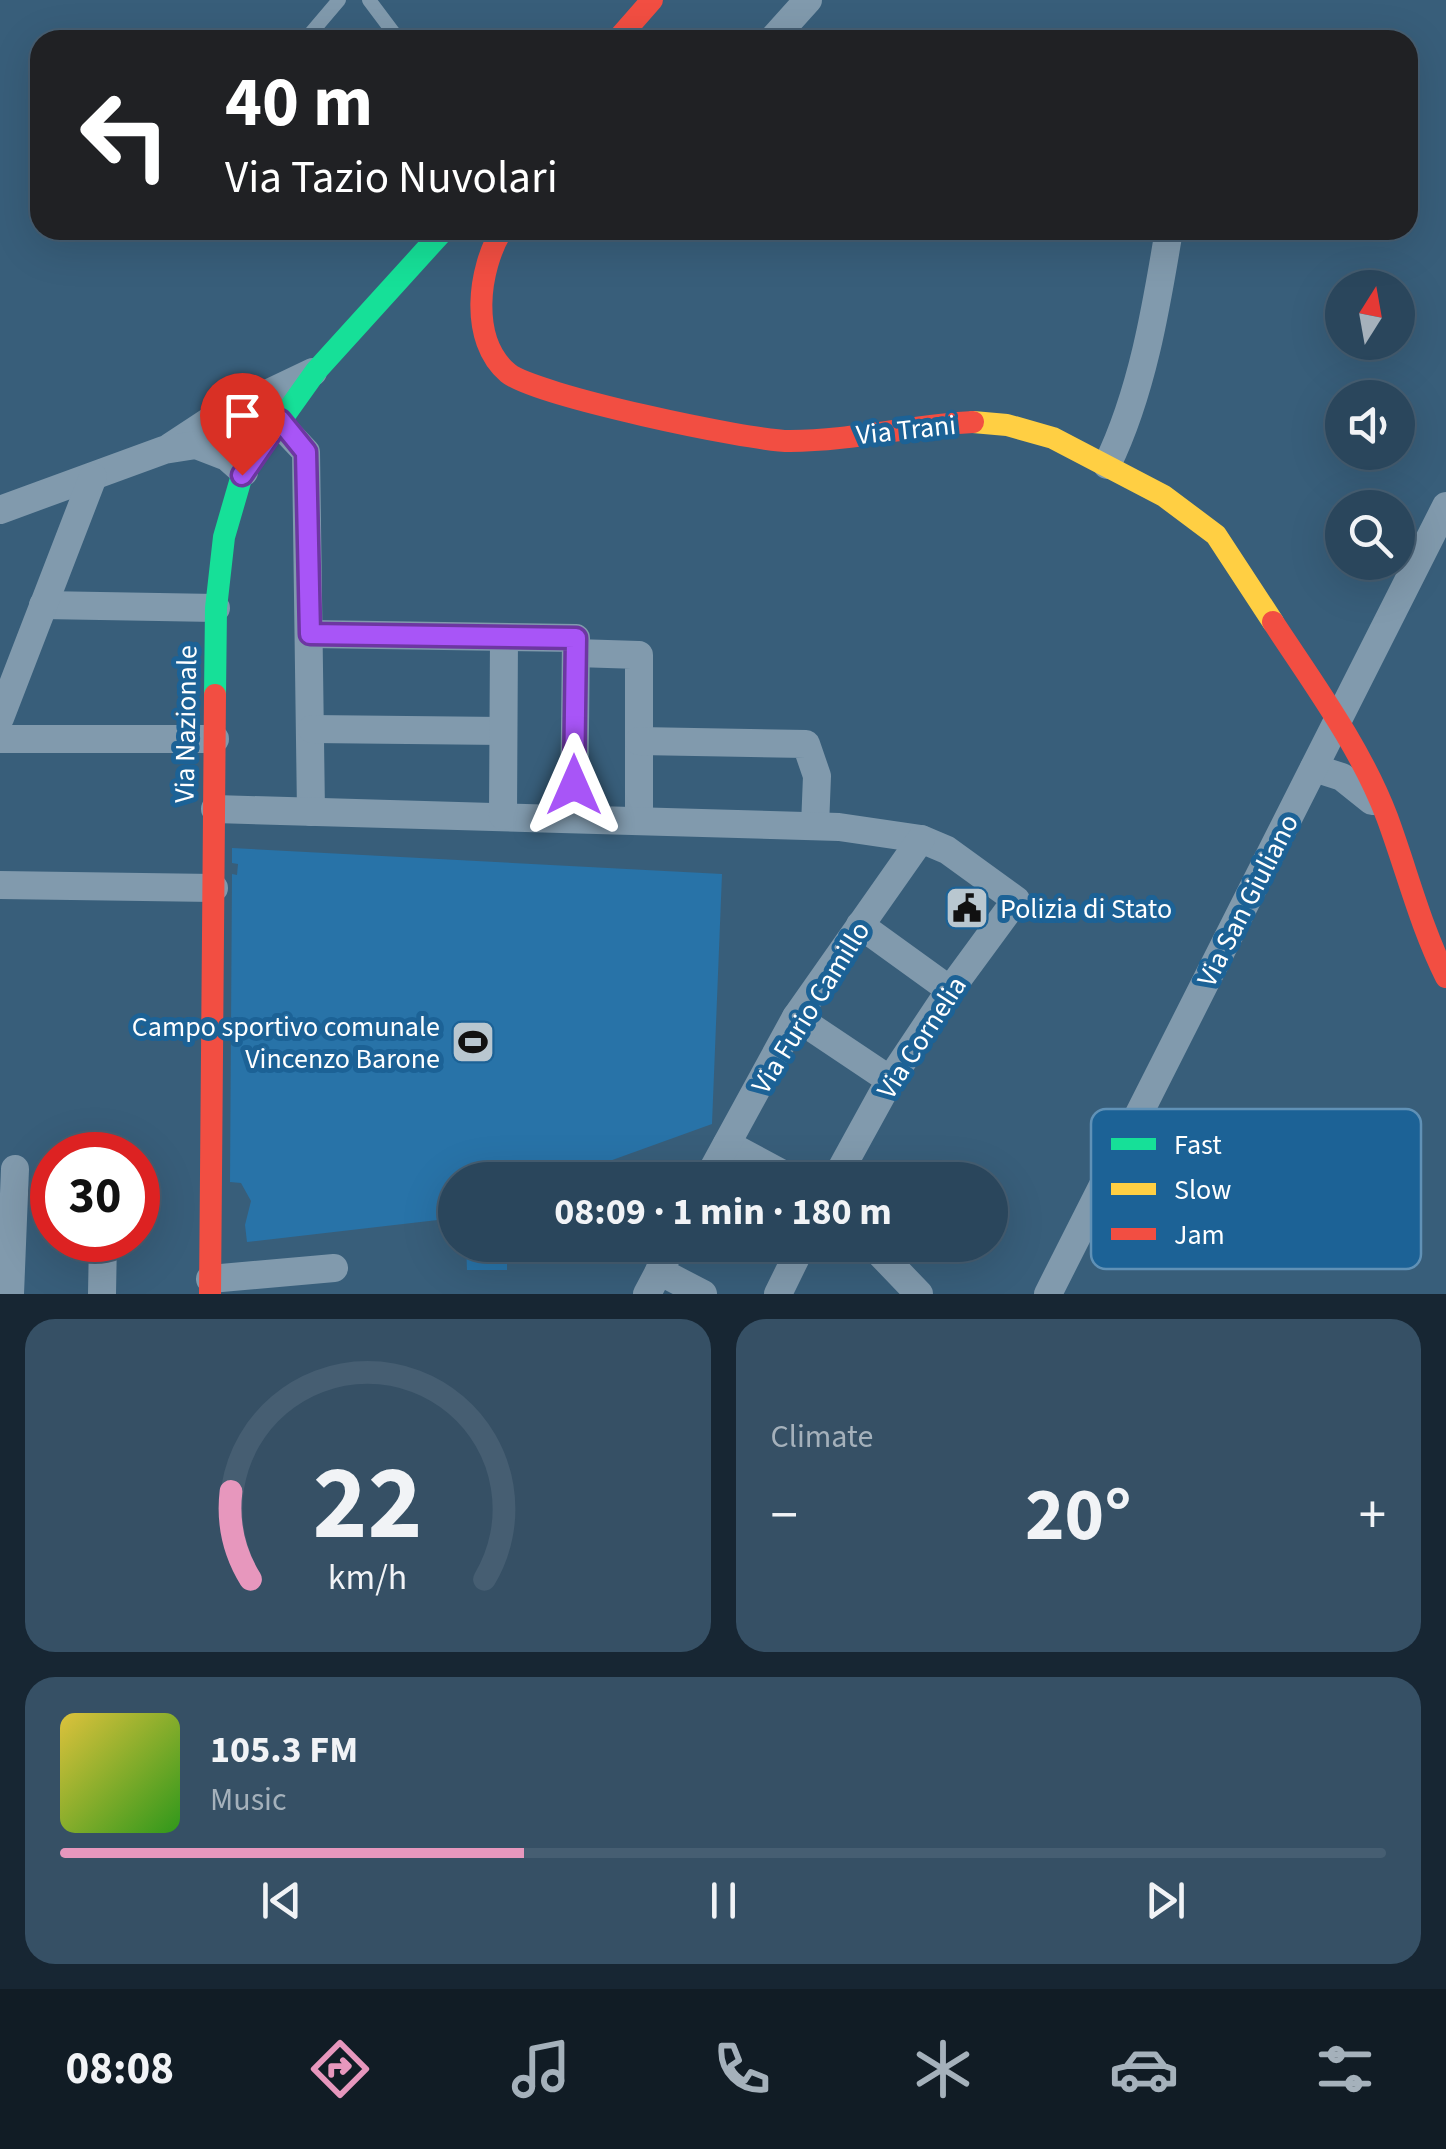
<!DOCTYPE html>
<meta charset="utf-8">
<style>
body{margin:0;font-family:"Source Sans 3",sans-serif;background:#365065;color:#f1f3f6;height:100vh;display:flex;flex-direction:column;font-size:38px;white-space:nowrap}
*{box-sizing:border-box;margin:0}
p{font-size:32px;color:#a5b1bb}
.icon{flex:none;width:55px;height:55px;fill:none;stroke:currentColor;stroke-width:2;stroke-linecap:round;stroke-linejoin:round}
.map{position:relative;height:1294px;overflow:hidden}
.panel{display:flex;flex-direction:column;gap:25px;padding:25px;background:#172633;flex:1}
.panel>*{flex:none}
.hud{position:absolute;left:30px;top:30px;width:1388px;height:210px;border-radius:30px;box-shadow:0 10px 40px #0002,0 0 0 2px #465e72;background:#202124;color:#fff;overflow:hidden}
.needle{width:65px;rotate:11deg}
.fabs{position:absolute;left:1325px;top:270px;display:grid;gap:20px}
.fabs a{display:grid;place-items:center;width:90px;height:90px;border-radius:50%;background:#2a465c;box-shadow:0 10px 40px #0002,0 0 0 2px #465e72;font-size:50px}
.speed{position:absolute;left:30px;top:1132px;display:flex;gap:20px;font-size:50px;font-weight:700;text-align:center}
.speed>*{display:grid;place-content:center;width:130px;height:130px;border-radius:50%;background:#2a465c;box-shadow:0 10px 40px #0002,0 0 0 2px #465e72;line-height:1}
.speed .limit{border:15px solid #d22;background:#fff;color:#111}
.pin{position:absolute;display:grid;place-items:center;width:85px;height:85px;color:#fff;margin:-102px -42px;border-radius:50% 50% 50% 0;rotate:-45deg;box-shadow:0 0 10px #0007}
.pin .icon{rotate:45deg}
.me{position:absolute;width:110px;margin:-55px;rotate:0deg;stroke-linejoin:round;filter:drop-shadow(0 0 8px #0008)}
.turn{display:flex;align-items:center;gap:35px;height:210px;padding:0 30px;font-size:45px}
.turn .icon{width:130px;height:130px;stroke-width:2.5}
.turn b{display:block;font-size:70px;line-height:85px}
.big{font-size:75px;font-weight:700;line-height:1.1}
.panel .widget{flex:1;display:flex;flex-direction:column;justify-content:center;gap:15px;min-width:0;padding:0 35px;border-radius:30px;background:#365065}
.panel .dial{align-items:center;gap:0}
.dial svg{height:260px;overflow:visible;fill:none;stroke:#465e72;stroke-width:7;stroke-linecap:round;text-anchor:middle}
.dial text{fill:#f1f3f6;stroke:none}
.song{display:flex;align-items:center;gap:30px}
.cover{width:120px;height:120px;border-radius:15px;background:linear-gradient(135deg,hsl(50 70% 55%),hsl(110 70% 35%))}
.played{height:10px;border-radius:5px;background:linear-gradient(90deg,#e797bd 35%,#465e72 35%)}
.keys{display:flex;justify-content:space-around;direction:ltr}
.heat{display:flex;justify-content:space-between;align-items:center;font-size:55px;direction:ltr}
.panel .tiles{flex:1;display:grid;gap:25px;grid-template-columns:1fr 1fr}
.widget:last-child{grid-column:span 2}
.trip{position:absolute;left:438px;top:1162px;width:570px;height:100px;border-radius:50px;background:#2a465c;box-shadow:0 10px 40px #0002,0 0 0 2px #465e72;font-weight:700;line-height:100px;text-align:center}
.dock{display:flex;height:160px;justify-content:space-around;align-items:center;background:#111c25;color:#a5b1bb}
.dock .icon{width:70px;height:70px}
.dock .selected{color:#e797bd}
.dock b{font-size:45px;color:#f1f3f6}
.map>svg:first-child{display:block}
.green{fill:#2873a8}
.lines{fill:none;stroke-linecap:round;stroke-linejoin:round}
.lane{stroke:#819aad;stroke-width:14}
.street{stroke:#819aad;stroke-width:28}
.fast{stroke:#16e098;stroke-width:22}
.slow{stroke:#ffcf43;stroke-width:22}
.jam{stroke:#f24e42;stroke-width:22}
.route-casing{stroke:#6d37a1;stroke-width:25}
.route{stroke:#a855f7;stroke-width:18}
.labels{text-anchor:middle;stroke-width:10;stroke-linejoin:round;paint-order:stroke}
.street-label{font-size:28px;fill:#fff;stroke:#1c6296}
.poi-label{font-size:28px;fill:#fff;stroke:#1c6296;text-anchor:start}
.key{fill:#1c6296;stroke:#6091b6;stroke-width:2.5}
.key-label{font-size:28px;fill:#fff}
</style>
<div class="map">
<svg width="1446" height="1294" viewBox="0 0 1446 1294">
<rect width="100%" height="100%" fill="#385e7a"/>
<g class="green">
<polygon points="232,848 722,874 712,1124 568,1176 568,1180 455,1180 455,1218 247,1242 245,1225 251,1201 241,1183 230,1182 232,874 237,875 238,864 232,863"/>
<polygon points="466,1245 507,1245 507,1270 467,1270"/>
</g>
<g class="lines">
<g class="lane">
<polyline points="369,0 399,40"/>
<polyline points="305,40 339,0"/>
</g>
<g class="street">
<polyline points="772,40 808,0"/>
<polyline points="256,399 306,452 311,812"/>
<polyline points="170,447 208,422 313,372"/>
<path d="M 1107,465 C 1142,393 1156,309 1169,230"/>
<polyline points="0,510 164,450 196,445 227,457 244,472"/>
<polyline points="43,605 216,608"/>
<polyline points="311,634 576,638 574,818"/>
<polyline points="576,653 639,655 639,819"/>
<polyline points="0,718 93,477"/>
<polyline points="312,729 503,731"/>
<polyline points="0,739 215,739"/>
<polyline points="639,741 806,744 817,776 815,826"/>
<polyline points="1314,768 1342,777 1372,801"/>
<polyline points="215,809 839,827 921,839 947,850 1016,900 950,990 890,1080 835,1180"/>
<polyline points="503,816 504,637"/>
<polyline points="0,885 214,888"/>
<polyline points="860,925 950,990"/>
<polyline points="796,1017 890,1080"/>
<polyline points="727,1144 794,1180"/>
<polyline points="707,1180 796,1017 921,839"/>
<polyline points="872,1245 919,1294"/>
<polyline points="659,1271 703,1294"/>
<polyline points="210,1279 334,1268"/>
<polyline points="10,1294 15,1169"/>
<polyline points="102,1294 103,1240"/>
<polyline points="647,1294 673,1245"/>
<polyline points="778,1294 802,1245"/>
<polyline points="1048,1294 1446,506"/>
</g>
<polyline class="fast" points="215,695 216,608 224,537 242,475 316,371 444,230"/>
<polyline class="slow" points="973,422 1007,425 1053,438 1164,496 1216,535 1273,622"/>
<g class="jam">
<polyline points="617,40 652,0"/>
<path d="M 502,230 C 478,269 469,340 508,373 C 534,395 749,441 790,441 C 851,441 913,425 973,422"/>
<path d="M 1273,622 C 1313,683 1361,748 1387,817 C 1407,871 1420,925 1446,977"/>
<polyline points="210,1294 215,695"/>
</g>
</g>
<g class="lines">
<defs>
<polyline id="route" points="242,475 280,420 306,452 310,634 576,638 574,785"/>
</defs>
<use href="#route" class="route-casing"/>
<use href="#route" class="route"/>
</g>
<defs>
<symbol id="civic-square" viewBox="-11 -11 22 22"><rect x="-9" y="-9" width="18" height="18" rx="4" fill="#b9c7d0" stroke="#1c6296"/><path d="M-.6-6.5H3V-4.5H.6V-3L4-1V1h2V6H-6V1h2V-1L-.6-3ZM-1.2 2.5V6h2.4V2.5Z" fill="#111"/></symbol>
<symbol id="stadium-square" viewBox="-11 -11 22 22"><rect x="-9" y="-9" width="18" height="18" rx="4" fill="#b9c7d0" stroke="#1c6296"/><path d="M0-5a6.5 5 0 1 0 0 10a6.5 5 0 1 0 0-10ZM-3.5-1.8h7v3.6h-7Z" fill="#111"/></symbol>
</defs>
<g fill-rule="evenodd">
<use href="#civic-square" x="942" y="883" width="50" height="50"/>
<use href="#stadium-square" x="448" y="1017" width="50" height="50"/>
</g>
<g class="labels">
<g class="street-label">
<text transform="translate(906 429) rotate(-6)" y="10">Via Trani</text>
<text transform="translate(185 724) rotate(-89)" y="10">Via Nazionale</text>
<text transform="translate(1247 900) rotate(-63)" y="10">Via San Giuliano</text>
<text transform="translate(810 1007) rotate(-58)" y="10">Via Furio Camillo</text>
<text transform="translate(921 1037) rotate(-57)" y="10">Via Cornelia</text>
</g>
<g class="poi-label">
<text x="1000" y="918">Polizia di Stato</text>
<text x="440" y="1036" text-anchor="end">Campo sportivo comunale<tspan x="440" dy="32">Vincenzo Barone</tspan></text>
</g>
</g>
<rect x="1091" y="1109" width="330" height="160" rx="15" class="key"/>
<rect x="1111" y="1138" width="45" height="12" fill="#16e098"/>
<rect x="1111" y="1183" width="45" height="12" fill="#ffcf43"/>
<rect x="1111" y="1228" width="45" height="12" fill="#f24e42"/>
<g class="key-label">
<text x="1174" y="1154">Fast</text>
<text x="1174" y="1199">Slow</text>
<text x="1174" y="1244">Jam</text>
</g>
</svg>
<div class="fabs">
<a><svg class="needle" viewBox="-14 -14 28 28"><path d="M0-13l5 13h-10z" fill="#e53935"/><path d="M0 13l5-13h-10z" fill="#a5b1bb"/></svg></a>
<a><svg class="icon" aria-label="sound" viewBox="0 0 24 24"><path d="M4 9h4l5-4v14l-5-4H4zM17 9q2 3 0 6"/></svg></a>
<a><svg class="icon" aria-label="search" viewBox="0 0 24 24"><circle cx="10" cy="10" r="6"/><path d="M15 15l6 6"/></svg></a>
</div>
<div class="speed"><div class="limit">30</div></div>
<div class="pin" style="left:242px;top:475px;background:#d93025"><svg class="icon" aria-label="arrive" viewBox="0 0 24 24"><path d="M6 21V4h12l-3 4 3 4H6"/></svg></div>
<svg class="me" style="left:574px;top:785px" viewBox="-20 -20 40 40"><path d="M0-17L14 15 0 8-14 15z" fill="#a855f7" stroke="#fff" stroke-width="4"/></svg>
<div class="trip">08:09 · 1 min · 180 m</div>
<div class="hud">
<div class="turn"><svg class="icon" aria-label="left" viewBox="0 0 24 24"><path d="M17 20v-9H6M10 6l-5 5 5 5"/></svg><div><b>40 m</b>Via Tazio Nuvolari</div></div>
</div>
</div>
<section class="panel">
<div class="tiles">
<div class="widget dial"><svg viewBox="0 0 100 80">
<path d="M14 69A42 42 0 1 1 86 69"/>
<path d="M14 69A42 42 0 0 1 8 42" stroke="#e797bd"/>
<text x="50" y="56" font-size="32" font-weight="700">22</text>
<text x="50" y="72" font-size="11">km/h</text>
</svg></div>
<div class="widget"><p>Climate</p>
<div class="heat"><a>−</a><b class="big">20°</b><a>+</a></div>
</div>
<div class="widget">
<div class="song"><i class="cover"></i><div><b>105.3 FM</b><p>Music</p></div></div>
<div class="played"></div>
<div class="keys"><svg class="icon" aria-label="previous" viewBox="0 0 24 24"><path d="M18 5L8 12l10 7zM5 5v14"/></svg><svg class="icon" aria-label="pause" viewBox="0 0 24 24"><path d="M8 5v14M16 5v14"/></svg><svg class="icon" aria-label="next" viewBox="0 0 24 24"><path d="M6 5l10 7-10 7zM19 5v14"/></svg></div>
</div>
</div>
</section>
<nav class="dock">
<b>08:08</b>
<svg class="icon selected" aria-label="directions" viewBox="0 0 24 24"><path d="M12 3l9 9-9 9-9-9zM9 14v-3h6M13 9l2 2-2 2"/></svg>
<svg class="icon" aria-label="music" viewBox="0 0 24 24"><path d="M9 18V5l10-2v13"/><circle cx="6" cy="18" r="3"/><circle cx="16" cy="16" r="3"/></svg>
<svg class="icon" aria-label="phone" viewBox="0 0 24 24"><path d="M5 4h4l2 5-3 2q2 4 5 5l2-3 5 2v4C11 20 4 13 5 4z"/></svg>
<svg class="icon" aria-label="climate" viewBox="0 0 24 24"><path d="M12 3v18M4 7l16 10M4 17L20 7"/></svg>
<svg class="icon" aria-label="car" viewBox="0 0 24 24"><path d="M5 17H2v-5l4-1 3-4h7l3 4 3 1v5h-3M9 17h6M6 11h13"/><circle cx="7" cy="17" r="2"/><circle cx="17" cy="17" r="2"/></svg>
<svg class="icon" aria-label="filters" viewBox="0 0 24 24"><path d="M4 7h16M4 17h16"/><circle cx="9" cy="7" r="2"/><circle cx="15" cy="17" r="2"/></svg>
</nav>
